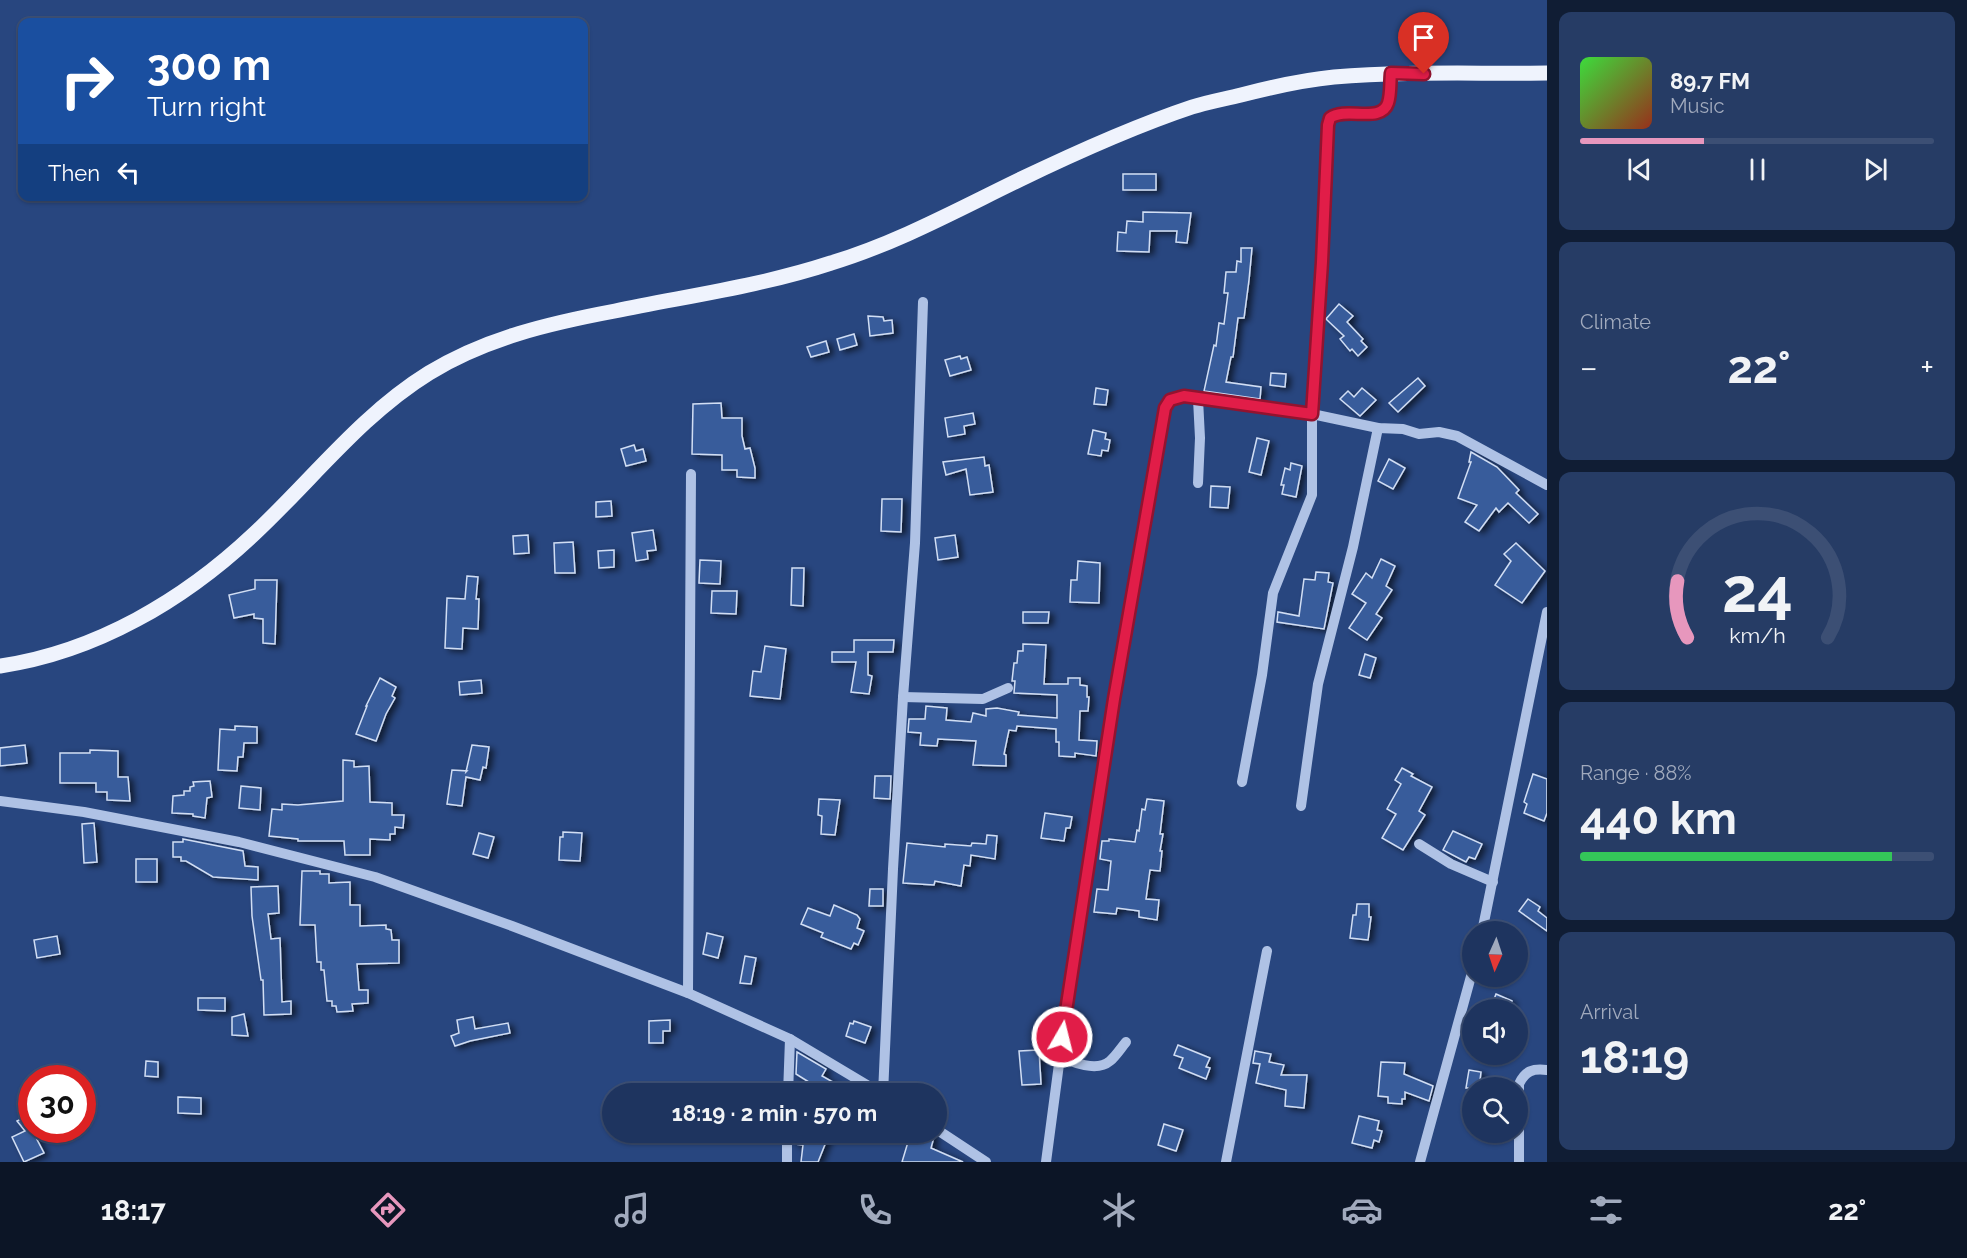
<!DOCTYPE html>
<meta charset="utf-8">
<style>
body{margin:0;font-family:Raleway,sans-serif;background:#263c65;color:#f1f3f6;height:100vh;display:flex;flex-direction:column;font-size:22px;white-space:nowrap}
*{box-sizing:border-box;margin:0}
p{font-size:20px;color:#a1aabd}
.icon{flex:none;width:33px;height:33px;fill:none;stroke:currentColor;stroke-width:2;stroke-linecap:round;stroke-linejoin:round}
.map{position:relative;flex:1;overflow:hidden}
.side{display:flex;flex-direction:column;gap:12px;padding:12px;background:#101d34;width:420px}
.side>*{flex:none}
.banner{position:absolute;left:18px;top:18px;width:570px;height:183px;border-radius:12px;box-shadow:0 2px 4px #0004,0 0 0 2px #3c4f74;background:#1a4fa0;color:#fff;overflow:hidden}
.needle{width:39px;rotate:183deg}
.fabs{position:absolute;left:1462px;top:921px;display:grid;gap:12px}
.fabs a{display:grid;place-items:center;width:66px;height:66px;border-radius:50%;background:#1e345f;box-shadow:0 2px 4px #0004,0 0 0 2px #3c4f74;font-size:30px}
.speed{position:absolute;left:18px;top:1065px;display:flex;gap:12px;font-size:30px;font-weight:700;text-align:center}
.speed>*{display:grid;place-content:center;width:78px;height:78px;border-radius:50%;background:#1e345f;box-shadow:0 2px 4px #0004,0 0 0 2px #3c4f74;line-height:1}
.speed .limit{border:9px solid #d22;background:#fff;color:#111}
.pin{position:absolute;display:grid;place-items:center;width:51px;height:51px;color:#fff;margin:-62px -26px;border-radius:50% 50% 50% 0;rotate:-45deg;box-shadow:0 0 6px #0007}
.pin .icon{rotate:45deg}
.me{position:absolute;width:66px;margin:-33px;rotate:8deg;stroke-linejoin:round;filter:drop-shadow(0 0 4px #0008)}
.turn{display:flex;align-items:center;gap:21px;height:126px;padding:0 30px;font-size:27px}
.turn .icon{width:78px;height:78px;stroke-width:2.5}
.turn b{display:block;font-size:42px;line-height:51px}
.then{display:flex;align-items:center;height:57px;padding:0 30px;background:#0003;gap:12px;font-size:22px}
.big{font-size:45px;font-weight:700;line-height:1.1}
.side .widget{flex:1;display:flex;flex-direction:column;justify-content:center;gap:9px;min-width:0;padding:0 21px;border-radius:12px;background:#263c65}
.side .dial{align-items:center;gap:0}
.dial svg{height:156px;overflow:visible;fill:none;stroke:#3c4f74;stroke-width:7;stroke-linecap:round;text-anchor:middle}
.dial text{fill:#f1f3f6;stroke:none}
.song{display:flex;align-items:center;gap:18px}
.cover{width:72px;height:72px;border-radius:9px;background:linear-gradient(135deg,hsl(120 70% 55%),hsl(10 70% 35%))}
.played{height:6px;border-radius:3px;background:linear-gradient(90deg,#e797bd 35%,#3c4f74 35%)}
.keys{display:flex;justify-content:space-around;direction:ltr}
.heat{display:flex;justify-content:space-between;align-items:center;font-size:33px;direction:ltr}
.charge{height:9px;border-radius:4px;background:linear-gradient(90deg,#34c759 88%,#3c4f74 0)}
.trip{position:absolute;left:602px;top:1083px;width:345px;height:60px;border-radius:30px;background:#1e345f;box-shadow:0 2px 4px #0004,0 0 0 2px #3c4f74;font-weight:700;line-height:60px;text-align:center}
.menu{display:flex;height:96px;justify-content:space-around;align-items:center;background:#0c1526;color:#a1aabd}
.menu .icon{width:42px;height:42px}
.menu .selected{color:#e797bd}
.menu b{font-size:27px;color:#f1f3f6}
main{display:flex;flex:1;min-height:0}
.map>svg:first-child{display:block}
.building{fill:#395c9b;stroke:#d1def4;stroke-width:1.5;filter:url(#shadow)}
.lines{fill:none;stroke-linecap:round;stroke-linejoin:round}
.minor{stroke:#afc2e5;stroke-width:10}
.major{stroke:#eff3fd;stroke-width:15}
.route-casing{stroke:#92132f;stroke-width:15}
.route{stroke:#e11d48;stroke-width:10}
</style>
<main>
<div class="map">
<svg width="1547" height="1162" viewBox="0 0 1547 1162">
<defs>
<filter id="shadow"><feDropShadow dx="4.5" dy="2.5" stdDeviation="3" flood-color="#0009"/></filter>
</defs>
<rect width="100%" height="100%" fill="#28467f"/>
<g class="building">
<rect x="1123" y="174" width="33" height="16"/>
<polygon points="1143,212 1191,213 1187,243 1176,242 1177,231 1150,231 1149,252 1117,251 1118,232 1126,233 1127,221 1143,222"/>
<polygon points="1241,248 1252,248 1249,280 1244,318 1238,318 1233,357 1231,357 1226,382 1261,387 1260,399 1204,391 1214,345 1216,346 1219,323 1224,324 1228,293 1224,293 1226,272 1236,272 1237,261 1241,262"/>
<polygon points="1339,304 1353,316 1347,322 1363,339 1361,341 1367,347 1358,356 1352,349 1350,351 1340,339 1344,336 1326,319"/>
<polygon points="868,316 883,317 884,321 892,320 893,333 870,336"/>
<polygon points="854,334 857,345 840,350 837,339"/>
<polygon points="826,341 829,352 811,357 807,347"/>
<polygon points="960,356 961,359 967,357 971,370 950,376 945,360"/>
<polygon points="1271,373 1286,374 1285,387 1270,385"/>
<polygon points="1418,378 1425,386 1398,412 1389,403"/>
<polygon points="1096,388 1108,390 1106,405 1094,404"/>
<polygon points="1362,388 1376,400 1360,416 1340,399 1348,391 1354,397"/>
<polygon points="721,403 722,418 742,418 742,436 745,449 750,448 755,468 755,478 737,477 737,470 722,470 722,455 692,454 693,404"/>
<polygon points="973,413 975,424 964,426 965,434 948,437 945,418"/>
<polygon points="1093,430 1106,433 1105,439 1110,440 1108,451 1102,450 1101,456 1088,454"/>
<polygon points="1257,438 1269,441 1261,475 1249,472"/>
<polygon points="634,445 636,451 643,449 646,461 626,466 621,449"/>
<polygon points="1471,452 1497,467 1519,490 1516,493 1538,514 1529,523 1508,503 1499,512 1496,508 1479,531 1465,522 1477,505 1458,498 1471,462 1469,462"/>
<polygon points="984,457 985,466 989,465 993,492 970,495 966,469 946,475 943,462"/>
<polygon points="1389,459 1405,468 1393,489 1378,481"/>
<polygon points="1291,463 1302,466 1296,497 1282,494 1284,485 1281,485 1285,468 1290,470"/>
<polygon points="1211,486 1230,487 1228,508 1210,507"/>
<polygon points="882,499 902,499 901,532 881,531"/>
<polygon points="611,501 612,516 596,517 596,502"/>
<polygon points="653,530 656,550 647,551 648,559 636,561 632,533"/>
<polygon points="528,535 529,553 514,554 513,536"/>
<polygon points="955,535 958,557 938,560 935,538"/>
<polygon points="573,542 575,573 555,573 554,543"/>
<polygon points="1516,543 1545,571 1522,603 1495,585 1511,561 1504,554"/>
<polygon points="614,550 614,567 599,568 598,551"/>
<polygon points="1381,559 1395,566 1386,586 1392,590 1376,614 1382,618 1367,640 1349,628 1366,603 1352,594 1366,573 1372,578"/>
<polygon points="700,560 721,561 720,584 699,583"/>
<polygon points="1078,561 1100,563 1099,603 1070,602 1071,580 1077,580"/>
<polygon points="792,568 804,568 803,606 791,605"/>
<polygon points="1316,572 1329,573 1328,582 1333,583 1324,629 1277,622 1278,612 1299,616 1304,579 1315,580"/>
<polygon points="467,576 478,577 476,599 479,599 478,629 463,628 462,649 445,648 447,598 465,599"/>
<polygon points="255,580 277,580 275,644 263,643 263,619 254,618 254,614 234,618 229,595 255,589"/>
<polygon points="712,591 737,591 736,614 711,613"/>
<polygon points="1023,612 1049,612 1048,623 1023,623"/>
<polygon points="854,640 894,640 893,652 868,652 868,675 872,676 869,694 851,692 856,662 832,662 832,652 854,652"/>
<polygon points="1023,644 1046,645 1044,684 1068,684 1068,678 1080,678 1080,685 1087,686 1087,697 1089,697 1088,711 1080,711 1079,740 1097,741 1096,756 1075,753 1075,757 1059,756 1059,742 1056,742 1056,729 1017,726 1016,731 1009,730 1004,754 1006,755 1006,766 973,765 976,741 938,739 937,746 920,745 921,733 908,732 909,719 925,719 926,706 947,708 946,720 971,722 973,713 986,716 986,709 997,708 1019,712 1018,715 1057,718 1057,695 1014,693 1015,681 1012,681 1014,663 1017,663 1018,651 1023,651"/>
<polygon points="765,646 786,649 780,699 750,696 753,671 761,672"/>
<polygon points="1365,654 1376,658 1370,678 1359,675"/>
<polygon points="380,678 396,687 392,696 395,698 386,714 376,741 356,734 367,706 366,706"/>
<polygon points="481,680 482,693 460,695 459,682"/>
<polygon points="235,726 257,727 257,743 244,743 243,757 238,757 237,771 218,770 220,729 235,730"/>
<polygon points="25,745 27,763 0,766 0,748"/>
<polygon points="472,745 489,747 486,768 483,767 480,780 466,777 462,806 447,804 452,770 467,771 466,772"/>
<polygon points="90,750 118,751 118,777 128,777 130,801 107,800 107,792 96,792 96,783 60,783 60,753 90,753"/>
<polygon points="343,760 354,761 354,767 369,766 370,802 392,803 392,815 404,815 403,828 395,827 395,834 390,834 390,840 370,839 370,855 345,855 344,841 298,841 298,839 269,836 272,809 282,810 282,804 298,805 343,801"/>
<polygon points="1402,768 1413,774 1411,776 1432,787 1419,811 1425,815 1403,850 1382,838 1396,814 1387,809 1401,784 1395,780"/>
<polygon points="1533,774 1547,779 1547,813 1544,821 1524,813 1527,804 1524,802"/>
<polygon points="875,776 891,776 890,799 874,798"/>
<polygon points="210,781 212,797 207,798 205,818 193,816 193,814 172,813 173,796 184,795 184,791 190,791 190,787 194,786 193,782"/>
<polygon points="241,786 261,788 260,810 239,808"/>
<polygon points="819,799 840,800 835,835 821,834 822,816 818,815"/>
<polygon points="1147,799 1164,801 1160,834 1163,834 1160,851 1162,851 1160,871 1150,870 1146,899 1159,900 1157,920 1139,917 1139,911 1117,908 1116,914 1094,912 1097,889 1108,890 1111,861 1100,859 1102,841 1109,841 1109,839 1135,842 1137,830 1139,831 1142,809 1145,810"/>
<polygon points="1045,813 1072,817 1070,828 1066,828 1064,841 1041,838"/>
<polygon points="94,823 97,862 84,863 82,824"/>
<polygon points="1453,831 1482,844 1475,859 1469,857 1466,862 1443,850"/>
<polygon points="563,832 582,833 580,861 559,860 560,837 563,837"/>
<polygon points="479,833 494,837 488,858 473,854"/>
<polygon points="987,835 997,836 995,859 971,855 970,866 964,865 961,886 935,881 934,885 903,883 907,843 945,847 945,844 971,846 972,843 986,844"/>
<polygon points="183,839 243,851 245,866 258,867 258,880 213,877 186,861 181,861 181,857 173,857 173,842 183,842"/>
<rect x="136" y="859" width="21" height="23"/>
<polygon points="302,871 320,871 320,874 329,874 329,883 350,882 350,905 360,905 360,926 386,925 386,929 391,930 392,940 399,940 399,963 357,964 359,990 368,990 368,1003 352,1004 353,1011 337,1012 336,1006 332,1006 332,1001 327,1001 324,970 321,970 321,962 317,962 315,925 300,925"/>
<polygon points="278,886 279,913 268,914 271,939 280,938 282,1002 291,1001 291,1014 264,1015 263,980 261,980 252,916 251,887"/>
<polygon points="870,889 883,889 883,906 869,906"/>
<polygon points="1528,899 1540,907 1538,911 1547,918 1547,931 1519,911"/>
<polygon points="1357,904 1369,904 1369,917 1371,917 1368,940 1350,938 1353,915 1356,915"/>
<polygon points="834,905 857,915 860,919 857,928 864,931 858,945 854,943 851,949 821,937 823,933 801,924 808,908 830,916"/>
<polygon points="707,933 723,937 718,958 703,954"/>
<polygon points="57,936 60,954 37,958 34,940"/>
<polygon points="745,956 756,958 751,984 740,983"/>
<polygon points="1496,994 1512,1001 1509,1010 1490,1010"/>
<polygon points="198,998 225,998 225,1011 198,1010"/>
<polygon points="244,1014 248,1036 232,1035 232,1017"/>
<polygon points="473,1017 475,1029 508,1023 510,1033 470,1041 455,1046 451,1036 459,1033 457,1020"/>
<polygon points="670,1020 670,1031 663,1031 663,1043 649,1043 649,1021"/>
<polygon points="854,1021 871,1027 865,1043 846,1036 850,1023 853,1024"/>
<polygon points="1178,1045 1210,1058 1206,1067 1210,1068 1206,1079 1179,1068 1183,1058 1174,1055"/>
<polygon points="1039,1050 1041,1084 1022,1085 1019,1051"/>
<polygon points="1255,1051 1271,1054 1269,1062 1284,1065 1281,1075 1307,1075 1304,1108 1285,1106 1286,1090 1256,1083 1260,1064 1253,1063"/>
<polygon points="797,1052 826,1069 822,1076 840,1086 836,1094 828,1094 796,1074"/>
<polygon points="146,1061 158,1062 158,1077 145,1076"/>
<polygon points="1381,1062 1405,1063 1404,1074 1433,1086 1429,1101 1405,1092 1405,1099 1402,1099 1402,1104 1388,1103 1388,1097 1378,1096"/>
<polygon points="1469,1070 1481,1072 1479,1088 1466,1088"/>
<polygon points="178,1097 201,1098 201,1114 178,1113"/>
<polygon points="32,1114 32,1130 44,1153 24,1162 12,1137 25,1131 17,1121"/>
<polygon points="1359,1116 1379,1121 1377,1130 1382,1131 1379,1142 1374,1140 1372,1148 1352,1143"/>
<polygon points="1164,1124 1183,1130 1176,1151 1158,1145"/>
<polygon points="795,1132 814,1132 828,1137 818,1162 801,1162 803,1145 795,1144"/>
<polygon points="911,1132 929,1132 934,1137 931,1148 963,1162 902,1162"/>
</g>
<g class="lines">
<g class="minor">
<polyline points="1198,483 1200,438 1198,399"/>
<polyline points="903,697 983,699 1008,688"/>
<path d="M 1242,782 L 1262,675 L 1273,593 L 1312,495 L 1312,414 L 1322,262 L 1328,125 C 1337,98 1380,129 1389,102 C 1391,94 1390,82 1391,73"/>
<polyline points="0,801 84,812 239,842 375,877 512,926 688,993 790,1039 882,1094"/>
<polyline points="1301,806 1318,684 1353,547 1378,428"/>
<polyline points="1419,844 1451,864 1493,882"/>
<polyline points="1482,932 1547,612"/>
<polyline points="688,993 691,474"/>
<path d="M 1060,1055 C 1072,1063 1097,1072 1110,1061 C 1116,1056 1121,1048 1126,1042"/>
<polyline points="788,1094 790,1039"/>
<polyline points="883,1094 893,869 903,697 915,543 923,302"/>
<polyline points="936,1129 986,1162"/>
<polyline points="787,1162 787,1132"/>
<polyline points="1046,1162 1065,1019 1114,699 1165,408 1170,400 1184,396 1312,414 1378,428 1403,429 1419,434 1439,432 1457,436 1547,485"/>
<polyline points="1226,1162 1267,951"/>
<polyline points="1420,1162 1473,969"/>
<path d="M 1519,1162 L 1519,1084 C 1525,1071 1533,1068 1547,1070"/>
</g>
<path class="major" d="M 0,666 C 96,652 184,600 254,534 C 312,480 361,415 429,373 C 486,338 551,323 615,311 C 687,296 761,286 831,263 C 897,243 957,210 1019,180 C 1075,153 1132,127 1192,107 C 1208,102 1225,99 1241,95 C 1272,87 1303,80 1334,77 C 1405,71 1476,74 1547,73"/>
</g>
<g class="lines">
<defs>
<path id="route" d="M 1062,1037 L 1114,699 L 1165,408 L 1170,400 L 1184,396 L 1312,414 L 1322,262 L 1328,125 L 1330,118 C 1346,106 1381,124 1388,103 C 1391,94 1390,82 1391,73 L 1424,74"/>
</defs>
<use href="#route" class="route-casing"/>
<use href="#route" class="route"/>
</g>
</svg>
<div class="fabs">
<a><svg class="needle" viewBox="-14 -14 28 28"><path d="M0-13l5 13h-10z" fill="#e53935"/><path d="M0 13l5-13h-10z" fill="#a1aabd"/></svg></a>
<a><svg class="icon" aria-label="sound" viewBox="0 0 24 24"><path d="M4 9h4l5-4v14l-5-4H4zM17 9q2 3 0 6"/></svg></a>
<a><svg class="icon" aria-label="search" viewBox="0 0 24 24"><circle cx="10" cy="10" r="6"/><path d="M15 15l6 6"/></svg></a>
</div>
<div class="speed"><div class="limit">30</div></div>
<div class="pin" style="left:1424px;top:74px;background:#d93025"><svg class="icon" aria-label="arrive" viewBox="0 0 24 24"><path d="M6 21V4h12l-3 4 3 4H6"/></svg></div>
<svg class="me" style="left:1062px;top:1037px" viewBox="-20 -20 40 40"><circle r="17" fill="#e11d48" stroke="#fff" stroke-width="3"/><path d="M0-11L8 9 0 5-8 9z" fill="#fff"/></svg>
<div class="trip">18:19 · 2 min · 570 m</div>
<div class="banner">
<div class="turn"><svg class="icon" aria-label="right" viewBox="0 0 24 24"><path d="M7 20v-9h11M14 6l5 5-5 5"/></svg><div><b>300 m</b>Turn right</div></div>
<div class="then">Then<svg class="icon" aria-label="left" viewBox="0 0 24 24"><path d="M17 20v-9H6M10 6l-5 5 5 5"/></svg></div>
</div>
</div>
<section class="side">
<div class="widget">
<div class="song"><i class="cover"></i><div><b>89.7 FM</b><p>Music</p></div></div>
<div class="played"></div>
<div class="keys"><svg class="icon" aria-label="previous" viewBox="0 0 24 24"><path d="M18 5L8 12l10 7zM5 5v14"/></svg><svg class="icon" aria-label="pause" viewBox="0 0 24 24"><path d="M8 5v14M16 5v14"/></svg><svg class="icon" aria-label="next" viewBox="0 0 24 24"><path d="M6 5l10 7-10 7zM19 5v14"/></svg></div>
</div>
<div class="widget"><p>Climate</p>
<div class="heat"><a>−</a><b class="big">22°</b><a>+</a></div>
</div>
<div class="widget dial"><svg viewBox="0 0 100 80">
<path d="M14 69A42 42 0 1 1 86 69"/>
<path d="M14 69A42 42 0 0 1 9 40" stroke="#e797bd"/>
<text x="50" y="56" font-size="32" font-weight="700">24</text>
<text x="50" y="72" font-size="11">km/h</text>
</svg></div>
<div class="widget"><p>Range · 88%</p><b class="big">440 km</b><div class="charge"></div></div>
<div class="widget"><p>Arrival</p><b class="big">18:19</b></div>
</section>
</main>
<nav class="menu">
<b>18:17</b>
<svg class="icon selected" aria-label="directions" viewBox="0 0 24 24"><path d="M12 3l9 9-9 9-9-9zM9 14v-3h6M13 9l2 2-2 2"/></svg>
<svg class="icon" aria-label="music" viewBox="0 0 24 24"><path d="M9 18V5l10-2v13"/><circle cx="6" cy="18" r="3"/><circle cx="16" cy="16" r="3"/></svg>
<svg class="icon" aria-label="phone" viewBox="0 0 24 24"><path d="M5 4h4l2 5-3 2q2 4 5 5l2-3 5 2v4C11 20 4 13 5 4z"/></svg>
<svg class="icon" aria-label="climate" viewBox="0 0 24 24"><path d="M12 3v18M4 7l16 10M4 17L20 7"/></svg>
<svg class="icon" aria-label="car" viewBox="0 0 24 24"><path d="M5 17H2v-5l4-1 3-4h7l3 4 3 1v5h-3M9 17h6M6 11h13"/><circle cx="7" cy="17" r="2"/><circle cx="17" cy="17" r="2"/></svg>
<svg class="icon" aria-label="filters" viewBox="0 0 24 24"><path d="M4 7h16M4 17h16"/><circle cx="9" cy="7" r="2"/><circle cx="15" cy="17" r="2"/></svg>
<b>22°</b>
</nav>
